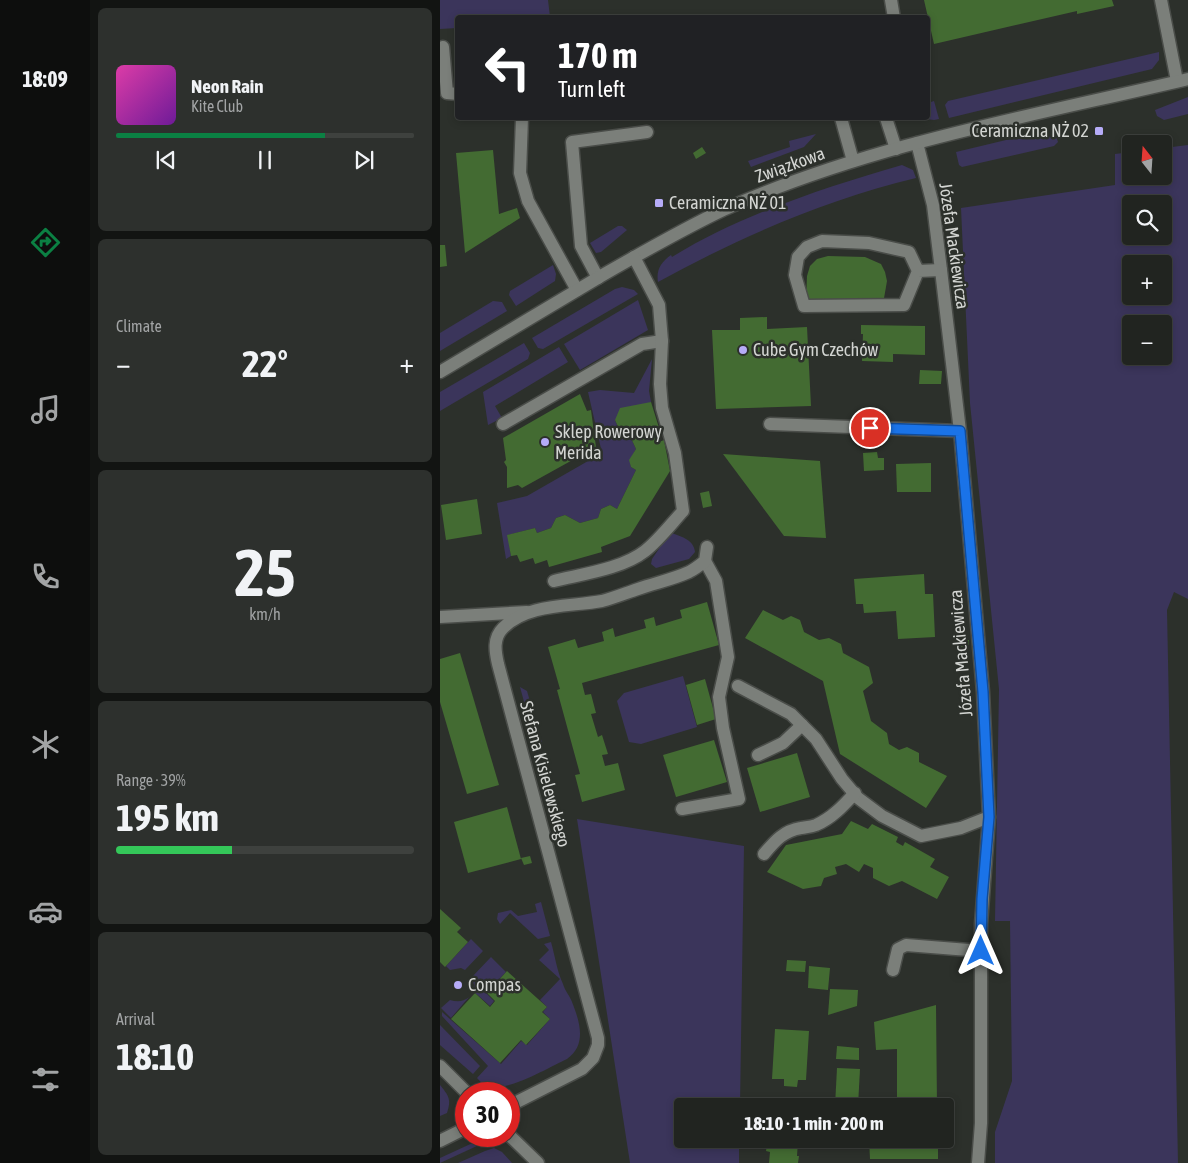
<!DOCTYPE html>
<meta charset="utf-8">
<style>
body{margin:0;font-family:"Asap Condensed",sans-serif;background:#2d302d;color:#f1f3f6;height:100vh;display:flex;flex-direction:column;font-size:19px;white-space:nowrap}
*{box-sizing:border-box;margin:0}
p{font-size:16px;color:#a2a4a5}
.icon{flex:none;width:28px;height:28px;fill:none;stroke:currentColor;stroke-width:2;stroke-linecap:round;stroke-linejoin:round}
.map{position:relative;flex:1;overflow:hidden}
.details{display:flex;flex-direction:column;gap:8px;padding:8px;background:#121412;width:350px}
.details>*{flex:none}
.guide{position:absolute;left:15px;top:15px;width:475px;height:105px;border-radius:5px;box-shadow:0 2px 8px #0003,0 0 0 1px #3e413e;background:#202124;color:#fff;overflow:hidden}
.needle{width:32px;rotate:343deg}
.tools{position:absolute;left:682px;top:135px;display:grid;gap:10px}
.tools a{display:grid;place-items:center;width:50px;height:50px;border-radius:5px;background:#212420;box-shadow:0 2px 8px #0003,0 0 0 1px #3e413e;font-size:25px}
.speed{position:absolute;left:15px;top:1082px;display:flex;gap:10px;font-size:25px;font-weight:700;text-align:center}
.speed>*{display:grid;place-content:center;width:65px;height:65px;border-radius:50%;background:#212420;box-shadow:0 2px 8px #0003,0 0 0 1px #3e413e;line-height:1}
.speed .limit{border:8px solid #d22;background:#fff;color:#111}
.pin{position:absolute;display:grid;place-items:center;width:42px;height:42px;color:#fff;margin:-21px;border:2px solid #fff;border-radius:50%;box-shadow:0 1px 5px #0007}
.me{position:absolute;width:55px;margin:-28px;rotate:0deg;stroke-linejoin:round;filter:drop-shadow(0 0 4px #0008)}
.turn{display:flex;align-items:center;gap:18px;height:105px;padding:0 20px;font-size:22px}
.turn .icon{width:65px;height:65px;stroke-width:2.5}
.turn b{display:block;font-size:35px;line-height:42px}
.big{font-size:38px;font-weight:700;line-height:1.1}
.details .widget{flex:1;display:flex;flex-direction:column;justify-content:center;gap:8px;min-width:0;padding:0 18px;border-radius:8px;background:#2d302d}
.details .dial{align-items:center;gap:0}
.dial b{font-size:65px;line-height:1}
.song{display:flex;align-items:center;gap:15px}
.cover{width:60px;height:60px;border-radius:8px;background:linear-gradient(135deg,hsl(320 70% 55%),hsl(280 70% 35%))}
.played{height:5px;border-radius:2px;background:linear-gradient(90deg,#0b8043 70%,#3e413e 70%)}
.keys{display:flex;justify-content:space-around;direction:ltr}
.heat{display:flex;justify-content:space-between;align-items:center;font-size:28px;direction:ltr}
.charge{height:8px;border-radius:4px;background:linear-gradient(90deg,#34c759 39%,#3e413e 0)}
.trip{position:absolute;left:234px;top:1098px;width:280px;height:50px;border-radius:5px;background:#212420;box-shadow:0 2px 8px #0003,0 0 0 1px #3e413e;font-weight:700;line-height:50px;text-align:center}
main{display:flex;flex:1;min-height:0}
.tabs{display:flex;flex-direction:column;width:90px;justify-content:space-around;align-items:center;background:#0d0e0d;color:#a2a4a5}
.tabs .icon{width:35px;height:35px}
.tabs .current{color:#0b8043}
.tabs b{font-size:22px;color:#f1f3f6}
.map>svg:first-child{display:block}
.green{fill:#3b355b;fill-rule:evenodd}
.building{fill:#436b32}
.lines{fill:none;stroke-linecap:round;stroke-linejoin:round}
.minor-casing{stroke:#4a4d49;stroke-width:15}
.minor{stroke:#7b7f7a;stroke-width:12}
.route-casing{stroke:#114b97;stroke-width:12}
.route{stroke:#1a73e8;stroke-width:9}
.poi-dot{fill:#b6acf8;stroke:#2c302b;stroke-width:2}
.labels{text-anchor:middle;stroke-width:5;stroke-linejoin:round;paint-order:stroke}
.poi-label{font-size:18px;fill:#d3d5d2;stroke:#2c302b;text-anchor:start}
.street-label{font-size:18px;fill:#d3d5d2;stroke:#2c302b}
</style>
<main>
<nav class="tabs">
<b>18:09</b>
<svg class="icon current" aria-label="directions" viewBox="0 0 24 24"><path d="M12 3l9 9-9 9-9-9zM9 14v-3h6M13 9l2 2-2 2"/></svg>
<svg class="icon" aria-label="music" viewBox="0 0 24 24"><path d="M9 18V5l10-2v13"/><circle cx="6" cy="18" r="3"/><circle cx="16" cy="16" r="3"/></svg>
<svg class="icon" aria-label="phone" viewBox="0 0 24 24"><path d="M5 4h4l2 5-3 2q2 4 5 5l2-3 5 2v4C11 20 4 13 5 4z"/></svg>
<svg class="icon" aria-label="climate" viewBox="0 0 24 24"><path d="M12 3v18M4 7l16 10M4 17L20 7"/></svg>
<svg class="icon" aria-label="car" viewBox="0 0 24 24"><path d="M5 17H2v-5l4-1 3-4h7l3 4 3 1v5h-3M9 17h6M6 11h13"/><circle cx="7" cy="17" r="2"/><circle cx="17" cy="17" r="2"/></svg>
<svg class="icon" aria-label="filters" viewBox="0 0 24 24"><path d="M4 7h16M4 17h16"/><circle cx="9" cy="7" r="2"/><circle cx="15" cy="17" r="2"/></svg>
</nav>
<section class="details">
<div class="widget">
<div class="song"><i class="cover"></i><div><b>Neon Rain</b><p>Kite Club</p></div></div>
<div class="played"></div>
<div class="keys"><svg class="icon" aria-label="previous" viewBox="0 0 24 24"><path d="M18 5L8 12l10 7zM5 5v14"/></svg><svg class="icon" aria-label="pause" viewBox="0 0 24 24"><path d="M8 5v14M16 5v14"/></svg><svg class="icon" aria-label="next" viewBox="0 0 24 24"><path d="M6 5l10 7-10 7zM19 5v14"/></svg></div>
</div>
<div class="widget"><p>Climate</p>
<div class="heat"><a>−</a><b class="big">22°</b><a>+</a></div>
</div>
<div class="widget dial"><b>25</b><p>km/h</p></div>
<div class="widget"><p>Range · 39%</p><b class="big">195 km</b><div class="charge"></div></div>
<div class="widget"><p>Arrival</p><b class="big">18:10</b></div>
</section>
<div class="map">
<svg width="748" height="1163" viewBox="0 0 748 1163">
<rect width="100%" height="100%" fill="#2c302b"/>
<g class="green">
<polygon points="0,0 108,0 110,17 18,18 17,28 0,29"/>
<polygon points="719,52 719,60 712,69 509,118 505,105 508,101"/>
<polygon points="748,97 748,114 724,120 717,116 715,110"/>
<polygon points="494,101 499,119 494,120 479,118 488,118 488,103"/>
<polygon points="376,134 364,147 311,167 308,161 350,147 349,141"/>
<polygon points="616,136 618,142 614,146 522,167 519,165 516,152 566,140"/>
<path d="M 748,145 L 748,599 L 734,592 L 727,610 L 738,1163 L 555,1163 L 555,1132 L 572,1081 L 570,921 L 555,921 L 559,689 L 530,403 L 521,208 L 675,185 L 675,154 L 691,152 L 691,176 L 724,176 L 724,148 ZM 691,204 L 724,204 L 724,236 L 691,236 ZM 691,264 L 724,264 L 724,296 L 691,296 ZM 691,324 L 724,324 L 724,356 L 691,356 Z"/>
<path d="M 462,165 L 473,170 L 476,178 C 385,200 300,237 218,282 C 216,270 221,262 231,255 L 232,257 C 300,215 386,187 462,165 Z"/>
<polygon points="178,226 182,226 187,230 161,252 156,253 150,243"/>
<polygon points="113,265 116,274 115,281 76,306 69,295 70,291"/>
<polygon points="182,287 194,290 198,294 103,349 98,348 92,338 175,289"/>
<polygon points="198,300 208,330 140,370 124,344"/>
<polygon points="53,301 62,302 67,311 0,351 0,333"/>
<polygon points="84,343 90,353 88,359 0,411 0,392"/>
<polygon points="119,347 128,362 55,406 62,418 48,425 43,392"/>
<polygon points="212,359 209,391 211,402 175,420 179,429 190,436 196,449 190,460 191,467 196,470 177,509 170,505 161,509 158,518 140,523 125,515 116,518 111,528 97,533 95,528 68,535 71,556 66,559 57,503 87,496 162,453 148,392 160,390 194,393"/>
<path d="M 232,533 C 242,537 254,540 255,552 L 249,559 L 216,568 L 211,564 L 212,559 L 229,534 Z"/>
<polygon points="243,676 257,727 201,744 189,742 177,701 184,693"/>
<polygon points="80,687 87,691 103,746 98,753"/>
<polygon points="137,819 304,846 300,1106 242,1106 242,1139 299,1139 299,1163 190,1163"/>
<polygon points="101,902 110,936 98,939 70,913 60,924 57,919 58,913 71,910 78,916 97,912 95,904"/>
<polygon points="31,939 43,951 25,970 21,968 10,970 6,966"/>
<path d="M 111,942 C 115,956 117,971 123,984 C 125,991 130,996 132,1002 C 140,1022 147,1045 127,1059 C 110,1067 72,1089 54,1087 C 47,1087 42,1084 37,1078 L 48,1066 L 2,1016 L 2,1012 L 61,1064 L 81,1041 L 87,1045 L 110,1019 L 103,1012 L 107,1007 L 100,1000 L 120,979 L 99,960 L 109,950 L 104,944 Z"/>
<polygon points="51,957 66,972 46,993 54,1001 50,1006 33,991 34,985 32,977"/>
<path d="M 29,997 L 11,1018 L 1,1008 L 10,1000 C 17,1002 23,1002 29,997 Z"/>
<polygon points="0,1025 40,1066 33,1074 0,1045"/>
<path d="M 0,1085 C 8,1095 12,1099 7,1113 L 0,1116 Z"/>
<polygon points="50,1140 0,1163 0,1158 37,1141"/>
<polygon points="54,1148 62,1152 72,1163 18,1163 45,1151"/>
</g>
<g class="building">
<polygon points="484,0 672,0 674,6 637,14 637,11 494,44"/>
<polygon points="262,147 266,153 256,159 253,153"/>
<polygon points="53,150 59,214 77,208 80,218 25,253 16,153"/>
<polygon points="0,245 5,245 7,266 0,267"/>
<polygon points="388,256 425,257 441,264 445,272 447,281 443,304 366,301 367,276 370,266 377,259"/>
<polygon points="327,317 327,329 367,327 371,406 276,409 272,330 300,330 300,318"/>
<polygon points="421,325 485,326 485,355 453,354 453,362 422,361 423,334 421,334"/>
<polygon points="480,370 502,371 501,384 479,384"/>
<polygon points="140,394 147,411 151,410 156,447 82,488 78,485 67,488 67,467 64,462 66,460 63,438"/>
<polygon points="211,402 220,431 217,432 219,442 224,440 230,471 190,536 161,547 162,552 109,567 107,560 95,564 93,558 80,562 77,555 71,556 67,535 95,528 97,533 111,528 116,518 125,515 140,523 158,518 161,509 170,505 177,509 196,470 191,467 189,460 196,449 190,436 179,429 175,420 180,408"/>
<polygon points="437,452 438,458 444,458 444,470 424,471 423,453"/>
<polygon points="283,454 380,461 386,538 344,536"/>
<polygon points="491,463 491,492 457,492 456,464"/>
<polygon points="269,491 272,506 263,508 260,493"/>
<polygon points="37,499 42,534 6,540 1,505"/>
<polygon points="484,574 485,594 493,594 495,637 458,639 456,611 424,613 423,604 416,604 414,579"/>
<polygon points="267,602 279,645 142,683 145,695 151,694 156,713 151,714 158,737 162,735 168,754 162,755 165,766 178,763 185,790 142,802 135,775 140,774 117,690 120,689 108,647 135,639 138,648 164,641 162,632 173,628 175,637 206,628 204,620 214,617 216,626 242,618 240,610"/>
<polygon points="323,610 343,620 351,616 360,620 364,632 379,640 389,638 401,644 403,653 429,667 433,683 423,691 431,721 447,733 449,744 459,750 467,747 479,753 479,762 507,776 486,808 400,754 383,681 305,638"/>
<polygon points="529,640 529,649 519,649 519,641"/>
<polygon points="20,653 59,785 27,794 0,702 0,659"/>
<polygon points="265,679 276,719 257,725 246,685"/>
<polygon points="274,740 287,782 236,797 223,755"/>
<polygon points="357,753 370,797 320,812 307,768"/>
<polygon points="67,807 81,859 28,873 14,822"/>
<polygon points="411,821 428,829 432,824 458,837 456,842 463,846 465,842 495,859 490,867 509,877 497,899 462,881 449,886 433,878 433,868 424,864 419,872 406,864 395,867 397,874 384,878 381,886 363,889 327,872 346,845 402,834"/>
<polygon points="90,856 92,863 84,865 81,858"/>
<polygon points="0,909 21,928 17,932 28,942 5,967 0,962"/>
<polygon points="347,960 366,961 365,972 346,971"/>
<polygon points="369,966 390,968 388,990 368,988"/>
<polygon points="67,971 107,1007 102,1012 110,1019 86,1045 81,1040 60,1063 11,1019 35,993 50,1007 55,1001 47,993"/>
<polygon points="390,989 418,990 417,1006 388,1015"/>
<polygon points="496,1005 497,1106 457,1106 457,1049 436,1050 434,1022"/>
<polygon points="335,1029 369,1031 366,1080 358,1080 357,1087 344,1086 344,1079 332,1079"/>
<polygon points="397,1046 419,1048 419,1060 396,1059"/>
<polygon points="397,1068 420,1069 418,1106 395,1106"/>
<polygon points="328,1139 353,1139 358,1141 357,1156 359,1156 358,1163 329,1163 330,1152 326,1151"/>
<polygon points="429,1139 498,1139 498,1159 430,1159"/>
</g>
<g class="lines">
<defs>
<g id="minor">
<polyline points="451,0 454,18"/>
<polyline points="721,0 737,81"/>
<polyline points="3,47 7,93 18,94"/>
<polyline points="82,118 80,173 88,201 137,290"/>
<polyline points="401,118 413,161"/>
<polyline points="446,118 456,149"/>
<polyline points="477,143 493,205 501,270 520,431 543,692 549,817 541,924 541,1123 538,1163"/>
<polyline points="478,271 464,305 364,306 355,275 358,257 367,247 382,241 429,243 469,252 478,271 501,270"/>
<polyline points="158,278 141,246 132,142 207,132"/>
<path d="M 0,372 C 54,340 107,308 161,276 C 201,253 241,230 283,210 C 430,144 592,116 748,79"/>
<polyline points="63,424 202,344 222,341"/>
<polyline points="330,424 520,431"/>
<path d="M 114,581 C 142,574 182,569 205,551 C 218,541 232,523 243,511 L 235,453 L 222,408 L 220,384 L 222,341 L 219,305 L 194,257"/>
<polyline points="0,617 87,612"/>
<polyline points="298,686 351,714 376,739 402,779 418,798 442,816 481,836 521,828 549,817"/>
<polyline points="318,755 343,743 362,725"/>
<polyline points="242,809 299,799 283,728 279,697 288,657 276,581 265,561"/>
<path d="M 324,854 C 335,841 343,831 361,828 C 366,827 371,827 376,825 C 392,818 403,806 415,793"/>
<polyline points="453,970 458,949 466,945 541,951"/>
<polyline points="0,1066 28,1094"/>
<path d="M 69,1106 L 142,1069 L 153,1058 L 158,1045 L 158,1038 L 58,664 C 55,651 53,638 63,628 C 88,603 130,607 162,601 C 174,598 186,593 198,589 C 215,583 234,579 249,572 C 255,569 260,565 265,561 L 267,547"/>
<polyline points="69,1135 98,1163"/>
<polyline points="0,1141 26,1128"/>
</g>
</defs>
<use href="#minor" class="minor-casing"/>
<use href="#minor" class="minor"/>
</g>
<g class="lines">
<defs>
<polyline id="route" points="430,428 520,431 543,692 549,817 542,899 541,951"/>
</defs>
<use href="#route" class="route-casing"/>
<use href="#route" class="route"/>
</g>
<g class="poi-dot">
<rect x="654" y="126" width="10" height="10" rx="2.5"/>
<rect x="214" y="198" width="10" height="10" rx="2.5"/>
<circle cx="303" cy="350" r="5"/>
<circle cx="105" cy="442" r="5"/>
<circle cx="18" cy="985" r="5"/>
</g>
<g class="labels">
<g class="poi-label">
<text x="649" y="137" text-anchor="end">Ceramiczna NŻ 02</text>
<text x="229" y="209">Ceramiczna NŻ 01</text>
<text x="313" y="356">Cube Gym Czechów</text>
<text x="115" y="438">Sklep Rowerowy<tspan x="115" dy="21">Merida</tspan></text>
<text x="28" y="991">Compas</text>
</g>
<g class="street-label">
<text transform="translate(350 165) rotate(-20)" y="6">Związkowa</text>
<text transform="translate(514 246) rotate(82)" y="6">Józefa Mackiewicza</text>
<text transform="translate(521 653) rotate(-95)" y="6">Józefa Mackiewicza</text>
<text transform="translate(105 774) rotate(75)" y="6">Stefana Kisielewskiego</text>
</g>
</g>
</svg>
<div class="tools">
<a><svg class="needle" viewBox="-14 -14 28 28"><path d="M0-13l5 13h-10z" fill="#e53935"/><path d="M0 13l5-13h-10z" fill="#a2a4a5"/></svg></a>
<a><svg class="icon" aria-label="search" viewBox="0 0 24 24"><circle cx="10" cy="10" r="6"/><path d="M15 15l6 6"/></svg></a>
<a>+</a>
<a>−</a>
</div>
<div class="speed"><div class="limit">30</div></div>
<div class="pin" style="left:430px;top:428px;background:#d93025"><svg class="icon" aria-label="arrive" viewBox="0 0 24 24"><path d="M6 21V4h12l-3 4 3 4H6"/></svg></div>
<svg class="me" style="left:541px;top:951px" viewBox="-20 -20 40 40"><path d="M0-17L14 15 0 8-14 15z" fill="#1a73e8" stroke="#fff" stroke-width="4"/></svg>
<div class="trip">18:10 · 1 min · 200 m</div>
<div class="guide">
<div class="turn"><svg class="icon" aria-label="left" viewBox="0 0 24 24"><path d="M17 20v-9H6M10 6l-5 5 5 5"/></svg><div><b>170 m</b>Turn left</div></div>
</div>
</div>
</main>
